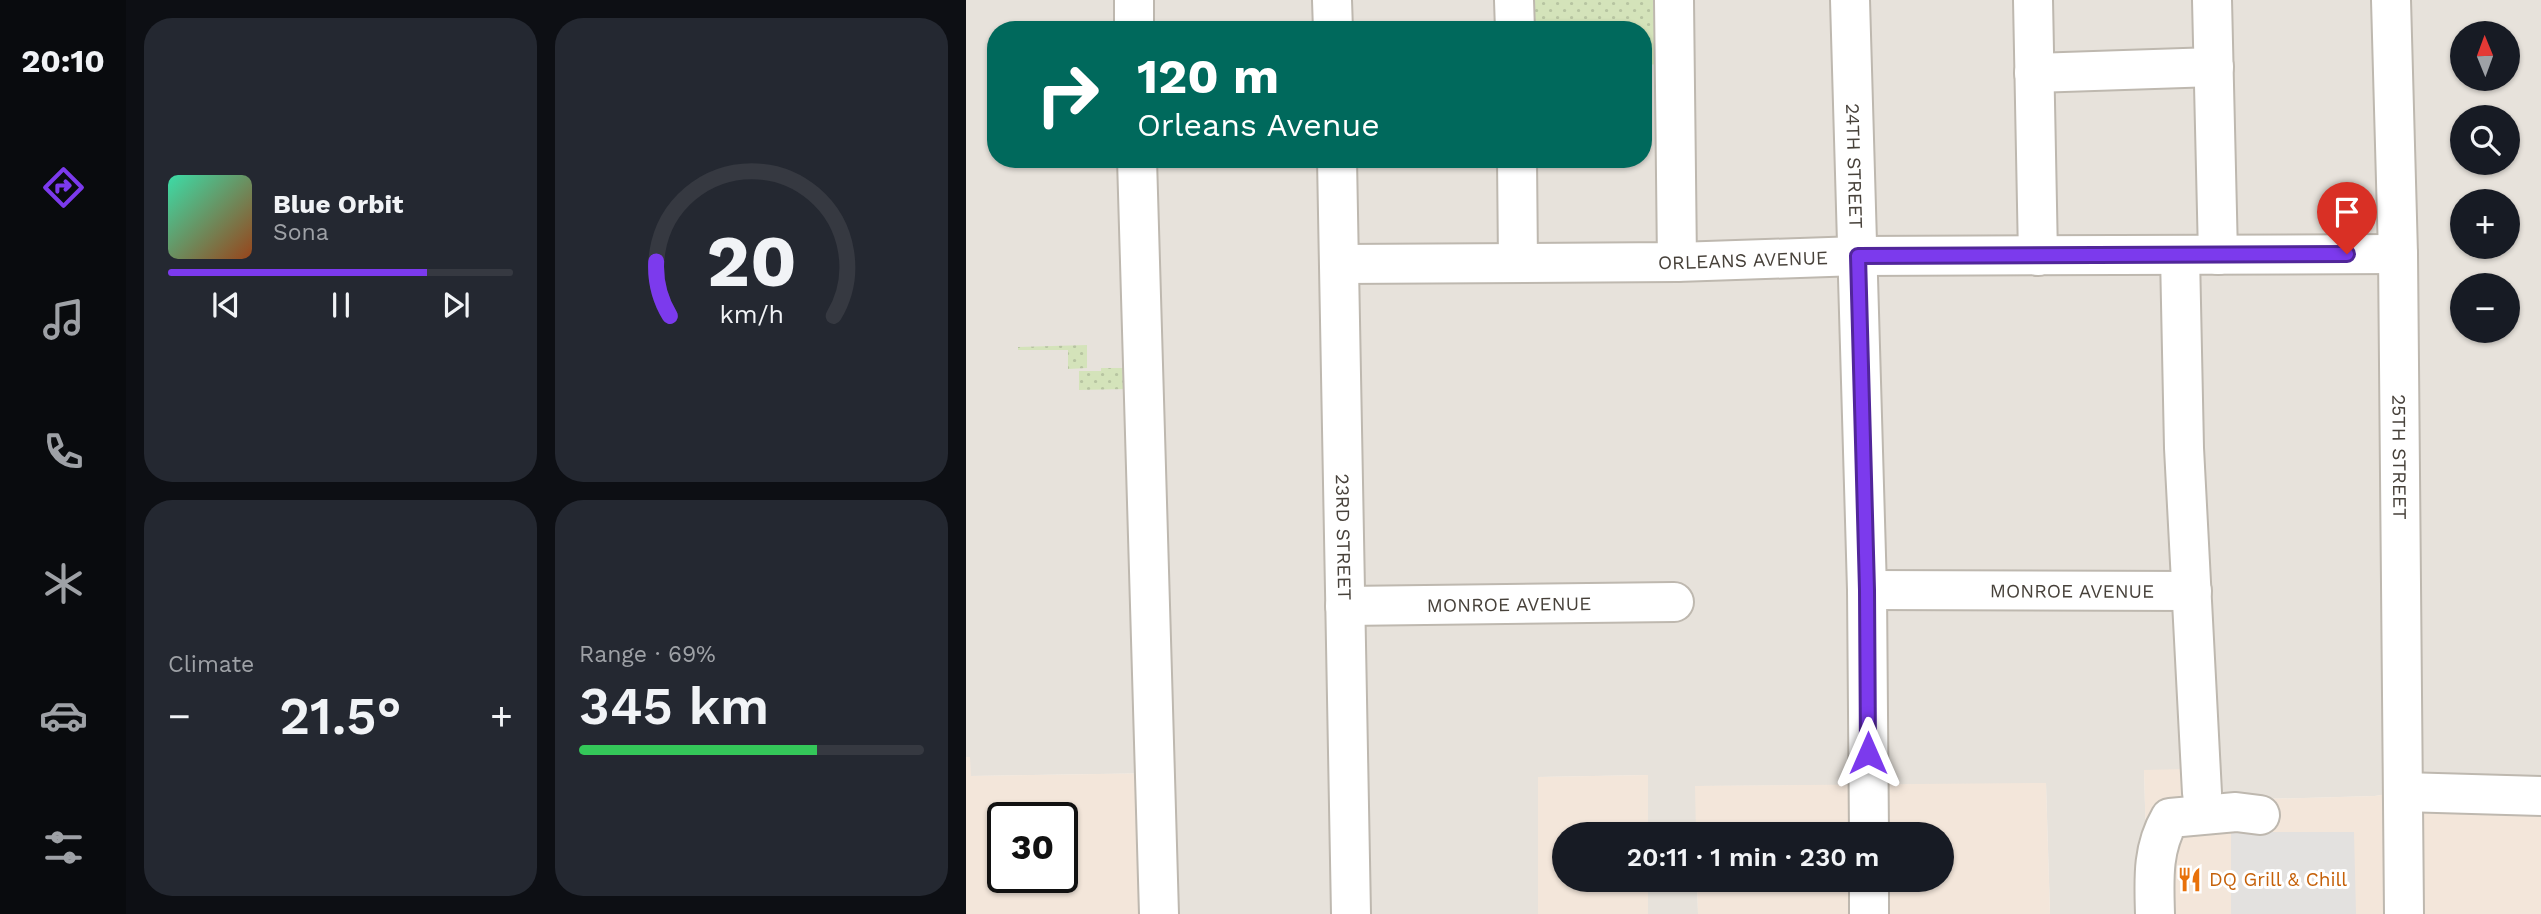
<!DOCTYPE html>
<meta charset="utf-8">
<style>
body{margin:0;font-family:"Work Sans",sans-serif;background:#242831;color:#f1f3f6;height:100vh;display:flex;flex-direction:column;font-size:26px;white-space:nowrap}
*{box-sizing:border-box;margin:0}
p{font-size:23px;color:#9ea1a6}
.icon{flex:none;width:38px;height:38px;fill:none;stroke:currentColor;stroke-width:2;stroke-linecap:round;stroke-linejoin:round}
.map{position:relative;flex:1;overflow:hidden}
.details{display:flex;flex-direction:column;gap:18px;padding:18px;background:#0d0f14;width:840px}
.details>*{flex:none}
.hud{position:absolute;left:21px;top:21px;width:665px;height:147px;border-radius:28px;box-shadow:0 2px 5px #0004;background:#00695c;color:#fff;overflow:hidden}
.needle{width:46px;rotate:359deg}
.fabs{position:absolute;left:1484px;top:21px;display:grid;gap:14px}
.fabs a{display:grid;place-items:center;width:70px;height:70px;border-radius:50%;background:#171b24;box-shadow:0 2px 5px #0004;font-size:35px}
.speed{position:absolute;left:21px;top:802px;display:flex;gap:14px;font-size:35px;font-weight:700;text-align:center}
.speed>*{display:grid;place-content:center;width:91px;height:91px;border-radius:50%;background:#171b24;box-shadow:0 2px 5px #0004;line-height:1}
.speed .limit{border:4px solid #111;border-radius:10px;background:#fff;color:#111}
.pin{position:absolute;display:grid;place-items:center;width:60px;height:60px;color:#fff;margin:-72px -30px;border-radius:50% 50% 50% 0;rotate:-45deg;box-shadow:0 0 7px #0007}
.pin .icon{rotate:45deg}
.me{position:absolute;width:77px;margin:-38px;rotate:0deg;stroke-linejoin:round;filter:drop-shadow(0 0 5px #0008)}
.turn{display:flex;align-items:center;gap:24px;height:147px;padding:0 35px;font-size:32px}
.turn .icon{width:91px;height:91px;stroke-width:2.5}
.turn b{display:block;font-size:49px;line-height:60px}
.big{font-size:52px;font-weight:600;line-height:1.1}
.details .widget{flex:1;display:flex;flex-direction:column;justify-content:center;gap:10px;min-width:0;padding:0 24px;border-radius:28px;background:#242831}
.details .dial{align-items:center;gap:0}
.dial svg{height:182px;overflow:visible;fill:none;stroke:#363941;stroke-width:7;stroke-linecap:round;text-anchor:middle}
.dial text{fill:#f1f3f6;stroke:none}
.song{display:flex;align-items:center;gap:21px}
.cover{width:84px;height:84px;border-radius:10px;background:linear-gradient(135deg,hsl(160 70% 55%),hsl(20 70% 35%))}
.played{height:7px;border-radius:4px;background:linear-gradient(90deg,#7c3aed 75%,#363941 75%)}
.keys{display:flex;justify-content:space-around;direction:ltr}
.heat{display:flex;justify-content:space-between;align-items:center;font-size:38px;direction:ltr}
.charge{height:10px;border-radius:5px;background:linear-gradient(90deg,#34c759 69%,#363941 0)}
.details .tiles{flex:1;display:grid;gap:18px;grid-template-columns:repeat(2,1fr)}
.trip{position:absolute;left:586px;top:822px;width:402px;height:70px;border-radius:35px;background:#171b24;box-shadow:0 2px 5px #0004;font-weight:600;line-height:70px;text-align:center}
main{display:flex;flex:1;min-height:0}
.tab-bar{display:flex;flex-direction:column;width:126px;justify-content:space-around;align-items:center;background:#090b0e;color:#9ea1a6}
.tab-bar .icon{width:49px;height:49px}
.tab-bar .selected{color:#7c3aed}
.tab-bar b{font-size:32px;color:#f1f3f6}
.map>svg:first-child{display:block}
.residential{fill:#e7e2db;fill-rule:evenodd}
.commercial{fill:#f3e6da;fill-rule:evenodd}
.grass{fill:url(#grass-dots)}
.parking{fill:#e3e1df}
.lines{fill:none;stroke-linecap:round;stroke-linejoin:round}
.minor-casing{stroke:#beb8af;stroke-width:42}
.minor{stroke:#fff;stroke-width:38}
.route-casing{stroke:#51269a;stroke-width:18}
.route{stroke:#7c3aed;stroke-width:12}
.labels{text-anchor:middle;stroke-width:6;stroke-linejoin:round;paint-order:stroke}
.street-label{font-size:19px;fill:#47413a;stroke:#fff}
.food-label{font-size:19px;fill:#c56008;stroke:#fff;text-anchor:start}
</style>
<main>
<nav class="tab-bar">
<b>20:10</b>
<svg class="icon selected" aria-label="directions" viewBox="0 0 24 24"><path d="M12 3l9 9-9 9-9-9zM9 14v-3h6M13 9l2 2-2 2"/></svg>
<svg class="icon" aria-label="music" viewBox="0 0 24 24"><path d="M9 18V5l10-2v13"/><circle cx="6" cy="18" r="3"/><circle cx="16" cy="16" r="3"/></svg>
<svg class="icon" aria-label="phone" viewBox="0 0 24 24"><path d="M5 4h4l2 5-3 2q2 4 5 5l2-3 5 2v4C11 20 4 13 5 4z"/></svg>
<svg class="icon" aria-label="climate" viewBox="0 0 24 24"><path d="M12 3v18M4 7l16 10M4 17L20 7"/></svg>
<svg class="icon" aria-label="car" viewBox="0 0 24 24"><path d="M5 17H2v-5l4-1 3-4h7l3 4 3 1v5h-3M9 17h6M6 11h13"/><circle cx="7" cy="17" r="2"/><circle cx="17" cy="17" r="2"/></svg>
<svg class="icon" aria-label="filters" viewBox="0 0 24 24"><path d="M4 7h16M4 17h16"/><circle cx="9" cy="7" r="2"/><circle cx="15" cy="17" r="2"/></svg>
</nav>
<section class="details">
<div class="tiles">
<div class="widget">
<div class="song"><i class="cover"></i><div><b>Blue Orbit</b><p>Sona</p></div></div>
<div class="played"></div>
<div class="keys"><svg class="icon" aria-label="previous" viewBox="0 0 24 24"><path d="M18 5L8 12l10 7zM5 5v14"/></svg><svg class="icon" aria-label="pause" viewBox="0 0 24 24"><path d="M8 5v14M16 5v14"/></svg><svg class="icon" aria-label="next" viewBox="0 0 24 24"><path d="M6 5l10 7-10 7zM19 5v14"/></svg></div>
</div>
<div class="widget dial"><svg viewBox="0 0 100 80">
<path d="M14 69A42 42 0 1 1 86 69"/>
<path d="M14 69A42 42 0 0 1 8 45" stroke="#7c3aed"/>
<text x="50" y="56" font-size="32" font-weight="700">20</text>
<text x="50" y="72" font-size="11">km/h</text>
</svg></div>
<div class="widget"><p>Climate</p>
<div class="heat"><a>−</a><b class="big">21.5°</b><a>+</a></div>
</div>
<div class="widget"><p>Range · 69%</p><b class="big">345 km</b><div class="charge"></div></div>
</div>
</section>
<div class="map">
<svg width="1575" height="914" viewBox="0 0 1575 914">
<defs>
<pattern id="grass-dots" width="8" height="8" patternUnits="userSpaceOnUse" patternTransform="scale(1.75)"><rect width="8" height="8" fill="#d4e3ba"/><path d="M2 2h.1M6 6h.1" fill="none" stroke="#b7c4a1" stroke-width="1.8" stroke-linecap="round"/></pattern>
</defs>
<rect width="100%" height="100%" fill="#f4f1ec"/>
<g class="residential">
<path d="M 0,0 L 1575,0 L 1575,784 L 1468,786 L 1409,796 L 1222,801 L 1178,770 L 1182,914 L 1084,914 L 1080,784 L 730,786 L 730,835 L 682,835 L 682,775 L 572,777 L 572,914 L 203,914 L 198,773 L 4,776 L 4,757 L 0,757 ZM 30,30 L 677,30 L 677,159 L 30,159 ZM 1496,33 L 1542,33 L 1542,79 L 1496,79 ZM 1496,117 L 1542,117 L 1542,163 L 1496,163 ZM 1496,201 L 1542,201 L 1542,247 L 1496,247 ZM 1496,285 L 1542,285 L 1542,331 L 1496,331 Z"/>
<polygon points="682,880 731,880 732,914 682,914"/>
</g>
<g class="commercial">
<path d="M 0,757 L 4,757 L 5,776 L 198,773 L 203,914 L 0,914 ZM 37,817 L 96,817 L 96,877 L 37,877 Z"/>
<polygon points="1220,769 1223,801 1409,796 1468,786 1575,784 1575,914 1182,914 1178,770"/>
<polygon points="682,775 682,835 598,835 598,880 682,880 682,914 572,914 572,777"/>
<polygon points="1080,783 1084,914 732,914 731,880 976,880 976,835 730,835 729,786"/>
</g>
<g class="grass">
<polygon points="553,0 696,0 698,64 677,65 677,30 553,30"/>
<polygon points="121,345 121,368 102,369 102,350 52,350 52,347"/>
<polygon points="135,368 161,368 162,389 113,390 113,371 135,371"/>
</g>
<polygon class="parking" points="1265,832 1388,832 1390,914 1265,914"/>
<g class="lines">
<defs>
<g id="minor">
<polyline points="168,0 168,30"/>
<polyline points="366,0 367,30"/>
<polyline points="548,0 549,30"/>
<polyline points="708,0 711,262"/>
<path id="s1" d="M 884,0 L 901,590 L 903,835"/>
<polyline points="1067,0 1072,256"/>
<polyline points="1246,0 1252,255"/>
<path id="s2" d="M 1425,0 L 1432,254 L 1438,914"/>
<polyline points="1068,73 1248,67"/>
<polyline points="171,159 193,914"/>
<path id="s3" d="M 371,159 L 385,914"/>
<polyline points="551,159 552,262"/>
<polyline points="1214,255 1218,448 1236,793"/>
<path id="s4" d="M 373,264 L 711,262 L 892,256 L 1432,254"/>
<path id="s5" d="M 901,590 L 1226,591"/>
<path id="s6" d="M 379,606 L 708,602"/>
<polyline points="1437,792 1575,796"/>
<polyline points="903,880 903,914"/>
<path d="M 1189,914 C 1188,879 1186,849 1204,818 L 1270,812 L 1294,815"/>
</g>
</defs>
<use href="#minor" class="minor-casing"/>
<use href="#minor" class="minor"/>
</g>
<g class="lines">
<defs>
<polyline id="route" points="902,753 901,590 892,256 1381,254"/>
</defs>
<use href="#route" class="route-casing"/>
<use href="#route" class="route"/>
</g>
<defs>
<symbol id="restaurant-bare" viewBox="-9 -9 18 18"><path d="M-5-6h1v4h1v-4h1v4h1v-4h1v5L-1.5 .5V6h-2V.5L-5-1ZM5-6V6H3V1.5H1.5Q1.5-4 5-6Z" fill="#e8710a" stroke="#fff" stroke-width="2.5" paint-order="stroke"/></symbol>
</defs>
<g fill-rule="evenodd">
<use href="#restaurant-bare" x="1206" y="862" width="35" height="35"/>
</g>
<g class="labels">
<g class="street-label">
<text dy="7" stroke="none"><textPath href="#s1" startOffset="166">24TH STREET</textPath></text>
<text dy="7" stroke="none"><textPath href="#s4" startOffset="404">ORLEANS AVENUE</textPath></text>
<text dy="7" stroke="none"><textPath href="#s2" startOffset="457">25TH STREET</textPath></text>
<text dy="7" stroke="none"><textPath href="#s3" startOffset="378">23RD STREET</textPath></text>
<text dy="7" stroke="none"><textPath href="#s5" startOffset="205">MONROE AVENUE</textPath></text>
<text dy="7" stroke="none"><textPath href="#s6" startOffset="164">MONROE AVENUE</textPath></text>
</g>
<g class="food-label">
<text x="1243" y="886">DQ Grill &amp; Chill</text>
</g>
</g>
</svg>
<div class="fabs">
<a><svg class="needle" viewBox="-14 -14 28 28"><path d="M0-13l5 13h-10z" fill="#e53935"/><path d="M0 13l5-13h-10z" fill="#9ea1a6"/></svg></a>
<a><svg class="icon" aria-label="search" viewBox="0 0 24 24"><circle cx="10" cy="10" r="6"/><path d="M15 15l6 6"/></svg></a>
<a>+</a>
<a>−</a>
</div>
<div class="speed"><div class="limit">30</div></div>
<div class="pin" style="left:1381px;top:254px;background:#d93025"><svg class="icon" aria-label="arrive" viewBox="0 0 24 24"><path d="M6 21V4h12l-3 4 3 4H6"/></svg></div>
<svg class="me" style="left:902px;top:753px" viewBox="-20 -20 40 40"><path d="M0-17L14 15 0 8-14 15z" fill="#7c3aed" stroke="#fff" stroke-width="4"/></svg>
<div class="trip">20:11 · 1 min · 230 m</div>
<div class="hud">
<div class="turn"><svg class="icon" aria-label="right" viewBox="0 0 24 24"><path d="M7 20v-9h11M14 6l5 5-5 5"/></svg><div><b>120 m</b>Orleans Avenue</div></div>
</div>
</div>
</main>
